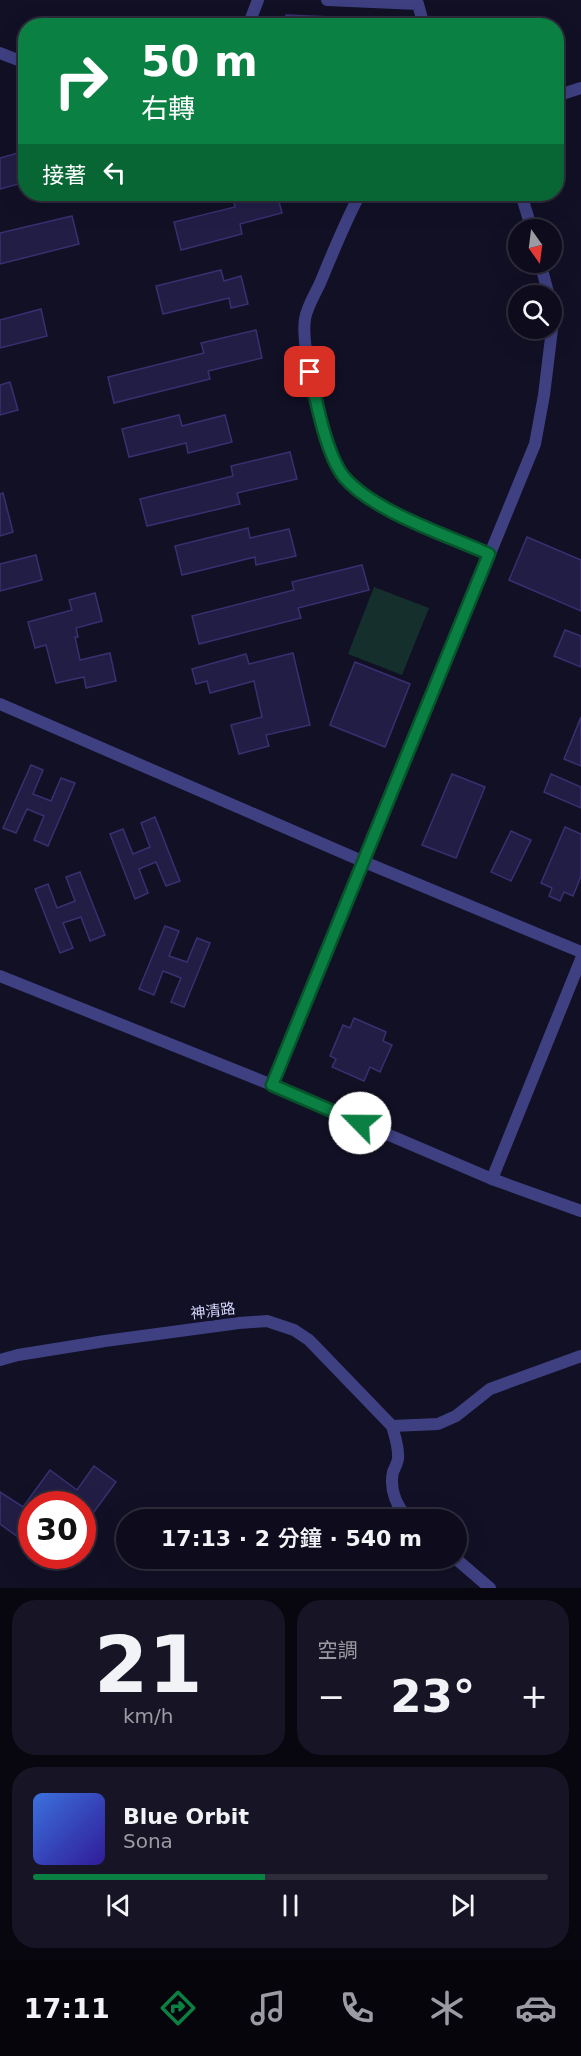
<!DOCTYPE html>
<html lang="zh-TW">
<meta charset="utf-8">
<style>
body{margin:0;font-family:"DejaVu Sans","Noto Sans TC",sans-serif;background:#171525;color:#f1f3f6;height:100vh;display:flex;flex-direction:column;font-size:22px;white-space:nowrap}
*{box-sizing:border-box;margin:0}
p{font-size:20px;color:#9b9ba3}
.icon{flex:none;width:33px;height:33px;fill:none;stroke:currentColor;stroke-width:2;stroke-linecap:round;stroke-linejoin:round}
.map{position:relative;height:1588px;overflow:hidden}
.drawer{display:flex;flex-direction:column;gap:12px;padding:12px;background:#08070f;flex:1}
.drawer>*{flex:none}
.hud{position:absolute;left:18px;top:18px;width:546px;height:183px;border-radius:24px;box-shadow:0 6px 24px #0002,0 0 0 2px #2e2c3b;background:#0b8043;color:#fff;overflow:hidden}
.needle{width:39px;rotate:166deg}
.buttons{position:absolute;left:508px;top:219px;display:grid;gap:12px}
.buttons a{display:grid;place-items:center;width:54px;height:54px;border-radius:50%;background:#0e0c1c;box-shadow:0 6px 24px #0002,0 0 0 2px #2e2c3b;font-size:30px}
.speed{position:absolute;left:18px;top:1491px;display:flex;gap:12px;font-size:30px;font-weight:700;text-align:center}
.speed>*{display:grid;place-content:center;width:78px;height:78px;border-radius:50%;background:#0e0c1c;box-shadow:0 6px 24px #0002,0 0 0 2px #2e2c3b;line-height:1}
.speed .limit{border:9px solid #d22;background:#fff;color:#111}
.pin{position:absolute;display:grid;place-items:center;width:51px;height:51px;color:#fff;margin:-26px;border-radius:12px;box-shadow:0 3px 9px #0006}
.me{position:absolute;width:66px;margin:-33px;rotate:293deg;stroke-linejoin:round;filter:drop-shadow(0 0 4px #0008)}
.turn{display:flex;align-items:center;gap:21px;height:126px;padding:0 24px;font-size:27px}
.turn .icon{width:78px;height:78px;stroke-width:2.5}
.turn b{display:block;font-size:42px;line-height:51px}
.then{display:flex;align-items:center;height:57px;padding:0 24px;background:#0003;gap:12px;font-size:22px}
.big{font-size:45px;font-weight:600;line-height:1.1}
.drawer .widget{flex:1;display:flex;flex-direction:column;justify-content:center;gap:9px;min-width:0;padding:0 21px;border-radius:24px;background:#171525}
.drawer .dial{align-items:center;gap:0}
.dial b{font-size:78px;line-height:1}
.song{display:flex;align-items:center;gap:18px}
.cover{width:72px;height:72px;border-radius:9px;background:linear-gradient(135deg,hsl(220 70% 55%),hsl(250 70% 35%))}
.played{height:6px;border-radius:3px;background:linear-gradient(90deg,#0b8043 45%,#2e2c3b 45%)}
.keys{display:flex;justify-content:space-around;direction:ltr}
.heat{display:flex;justify-content:space-between;align-items:center;font-size:33px;direction:ltr}
.drawer .tiles{flex:1;display:grid;gap:12px;grid-template-columns:1fr 1fr}
.widget:last-child{grid-column:span 2}
.trip{position:absolute;left:116px;top:1509px;width:351px;height:60px;border-radius:30px;background:#0e0c1c;box-shadow:0 6px 24px #0002,0 0 0 2px #2e2c3b;font-weight:600;line-height:60px;text-align:center}
.dock{display:flex;height:96px;justify-content:space-around;align-items:center;background:#06050b;color:#9b9ba3}
.dock .icon{width:42px;height:42px}
.dock .active{color:#0b8043}
.dock b{font-size:27px;color:#f1f3f6}
.map>svg:first-child{display:block}
.green{fill:#142f2c}
.building{fill:#221d45;stroke:#383070;stroke-width:1.5}
.lines{fill:none;stroke-linecap:round;stroke-linejoin:round}
.minor{stroke:#3e4082;stroke-width:12}
.route-casing{stroke:#07532c;stroke-width:15}
.route{stroke:#0b8043;stroke-width:10}
.labels{text-anchor:middle;stroke-width:6;stroke-linejoin:round;paint-order:stroke}
.street-label{font-size:15px;fill:#d8d7fd;stroke:#121025}
</style>
<div class="map">
<svg width="581" height="1588" viewBox="0 0 581 1588">
<rect width="100%" height="100%" fill="#121025"/>
<polygon class="green" points="374,587 429,608 402,675 348,654"/>
<g class="building">
<polygon points="286,15 355,18 355,26 283,26"/>
<polygon points="18,153 21,165 26,163 26,182 0,189 0,158"/>
<polygon points="248,194 277,194 282,213 240,224 242,234 181,250 174,222 235,207 233,197"/>
<polygon points="72,216 79,244 0,264 0,233"/>
<polygon points="221,270 224,281 241,276 248,304 231,308 229,298 163,314 156,286"/>
<polygon points="41,309 47,336 0,348 0,320"/>
<polygon points="256,330 262,358 208,371 210,379 114,403 108,377 204,353 201,343"/>
<polygon points="10,382 18,410 0,415 0,385"/>
<polygon points="179,415 182,426 225,415 232,442 188,453 186,443 129,457 122,429"/>
<polygon points="290,452 297,479 237,493 240,504 147,526 140,499 233,476 231,466"/>
<polygon points="3,493 13,532 0,536 0,494"/>
<polygon points="248,528 250,538 289,529 296,556 256,565 255,557 182,575 175,546"/>
<polygon points="527,537 581,560 581,611 509,580"/>
<polygon points="36,555 42,580 0,591 0,564"/>
<polygon points="362,565 369,590 298,608 301,618 199,644 192,616 294,590 292,582"/>
<polygon points="95,593 102,621 76,628 78,637 75,637 80,660 110,653 116,681 86,688 84,677 56,683 46,645 35,648 28,622 72,610 69,600"/>
<polygon points="565,630 581,636 581,667 554,656"/>
<polygon points="293,653 310,725 266,735 269,746 239,754 231,725 262,717 254,681 210,693 207,681 196,684 192,669 246,654 249,664"/>
<polygon points="355,662 410,684 385,747 330,725"/>
<polygon points="581,717 581,766 564,759"/>
<polygon points="31,765 43,770 33,794 51,801 61,778 75,783 48,846 34,840 44,816 27,809 16,833 3,828"/>
<polygon points="452,774 485,787 456,858 422,845"/>
<polygon points="551,774 581,787 581,808 544,792"/>
<polygon points="155,817 180,881 166,886 156,862 139,869 148,893 135,899 110,834 123,829 133,854 150,847 141,823"/>
<polygon points="565,827 581,834 581,876 573,896 564,892 560,901 549,896 552,888 541,883"/>
<polygon points="511,831 531,840 511,881 491,872"/>
<polygon points="80,872 105,935 90,941 81,917 63,923 73,948 60,953 35,889 48,884 57,908 75,901 66,877"/>
<polygon points="165,926 179,931 169,956 187,962 197,938 210,943 184,1007 171,1002 181,978 163,971 154,995 139,989"/>
<polygon points="354,1018 386,1032 383,1041 392,1045 380,1072 370,1067 364,1081 332,1067 336,1059 330,1056 343,1025 350,1028"/>
<polygon points="94,1466 116,1482 82,1528 82,1504 32,1504 32,1547 0,1524 0,1492 23,1507 50,1470 77,1490"/>
</g>
<g class="lines">
<g class="minor">
<polyline points="327,0 418,4 424,26"/>
<polyline points="248,26 258,0"/>
<polyline points="0,53 26,63"/>
<polyline points="556,96 581,88"/>
<path d="M 360,194 C 345,222 333,252 321,281 C 316,293 307,306 305,319 C 300,349 325,454 345,477 C 377,513 445,535 489,554"/>
<polyline points="521,194 532,230"/>
<polyline points="540,262 549,296"/>
<polyline points="0,704 362,861 581,952"/>
<polyline points="0,976 272,1085 492,1179 581,1211"/>
<polyline points="272,1085 535,444 544,395 554,313 552,307"/>
<polyline points="492,1179 581,959"/>
<polyline points="0,1360 18,1355 105,1341 239,1323 267,1321 294,1330 309,1340 392,1426 438,1424 456,1416 490,1389 581,1356"/>
<path d="M 392,1426 C 395,1437 399,1447 398,1459 C 397,1464 395,1467 393,1472 C 389,1490 397,1508 410,1520"/>
<polyline points="455,1558 490,1588"/>
</g>
</g>
<g class="lines">
<defs>
<path id="route" d="M 310,372 C 316,401 326,454 344,477 C 374,512 447,535 489,554 L 272,1085 L 360,1123"/>
</defs>
<use href="#route" class="route-casing"/>
<use href="#route" class="route"/>
</g>
<g class="labels">
<g class="street-label">
<text transform="translate(213 1311) rotate(-7)" y="5">神清路</text>
</g>
</g>
</svg>
<div class="buttons">
<a><svg class="needle" viewBox="-14 -14 28 28"><path d="M0-13l5 13h-10z" fill="#e53935"/><path d="M0 13l5-13h-10z" fill="#9b9ba3"/></svg></a>
<a><svg class="icon" aria-label="search" viewBox="0 0 24 24"><circle cx="10" cy="10" r="6"/><path d="M15 15l6 6"/></svg></a>
</div>
<div class="speed"><div class="limit">30</div></div>
<div class="pin" style="left:310px;top:372px;background:#d93025"><svg class="icon" aria-label="arrive" viewBox="0 0 24 24"><path d="M6 21V4h12l-3 4 3 4H6"/></svg></div>
<svg class="me" style="left:360px;top:1123px" viewBox="-20 -20 40 40"><circle r="19" fill="#fff"/><path d="M0-13L10 11 0 6-10 11z" fill="#0b8043"/></svg>
<div class="trip">17:13 · 2 分鐘 · 540 m</div>
<div class="hud">
<div class="turn"><svg class="icon" aria-label="right" viewBox="0 0 24 24"><path d="M7 20v-9h11M14 6l5 5-5 5"/></svg><div><b>50 m</b>右轉</div></div>
<div class="then">接著<svg class="icon" aria-label="left" viewBox="0 0 24 24"><path d="M17 20v-9H6M10 6l-5 5 5 5"/></svg></div>
</div>
</div>
<section class="drawer">
<div class="tiles">
<div class="widget dial"><b>21</b><p>km/h</p></div>
<div class="widget"><p>空調</p>
<div class="heat"><a>−</a><b class="big">23°</b><a>+</a></div>
</div>
<div class="widget">
<div class="song"><i class="cover"></i><div><b>Blue Orbit</b><p>Sona</p></div></div>
<div class="played"></div>
<div class="keys"><svg class="icon" aria-label="previous" viewBox="0 0 24 24"><path d="M18 5L8 12l10 7zM5 5v14"/></svg><svg class="icon" aria-label="pause" viewBox="0 0 24 24"><path d="M8 5v14M16 5v14"/></svg><svg class="icon" aria-label="next" viewBox="0 0 24 24"><path d="M6 5l10 7-10 7zM19 5v14"/></svg></div>
</div>
</div>
</section>
<nav class="dock">
<b>17:11</b>
<svg class="icon active" aria-label="directions" viewBox="0 0 24 24"><path d="M12 3l9 9-9 9-9-9zM9 14v-3h6M13 9l2 2-2 2"/></svg>
<svg class="icon" aria-label="music" viewBox="0 0 24 24"><path d="M9 18V5l10-2v13"/><circle cx="6" cy="18" r="3"/><circle cx="16" cy="16" r="3"/></svg>
<svg class="icon" aria-label="phone" viewBox="0 0 24 24"><path d="M5 4h4l2 5-3 2q2 4 5 5l2-3 5 2v4C11 20 4 13 5 4z"/></svg>
<svg class="icon" aria-label="climate" viewBox="0 0 24 24"><path d="M12 3v18M4 7l16 10M4 17L20 7"/></svg>
<svg class="icon" aria-label="car" viewBox="0 0 24 24"><path d="M5 17H2v-5l4-1 3-4h7l3 4 3 1v5h-3M9 17h6M6 11h13"/><circle cx="7" cy="17" r="2"/><circle cx="17" cy="17" r="2"/></svg>
</nav>
